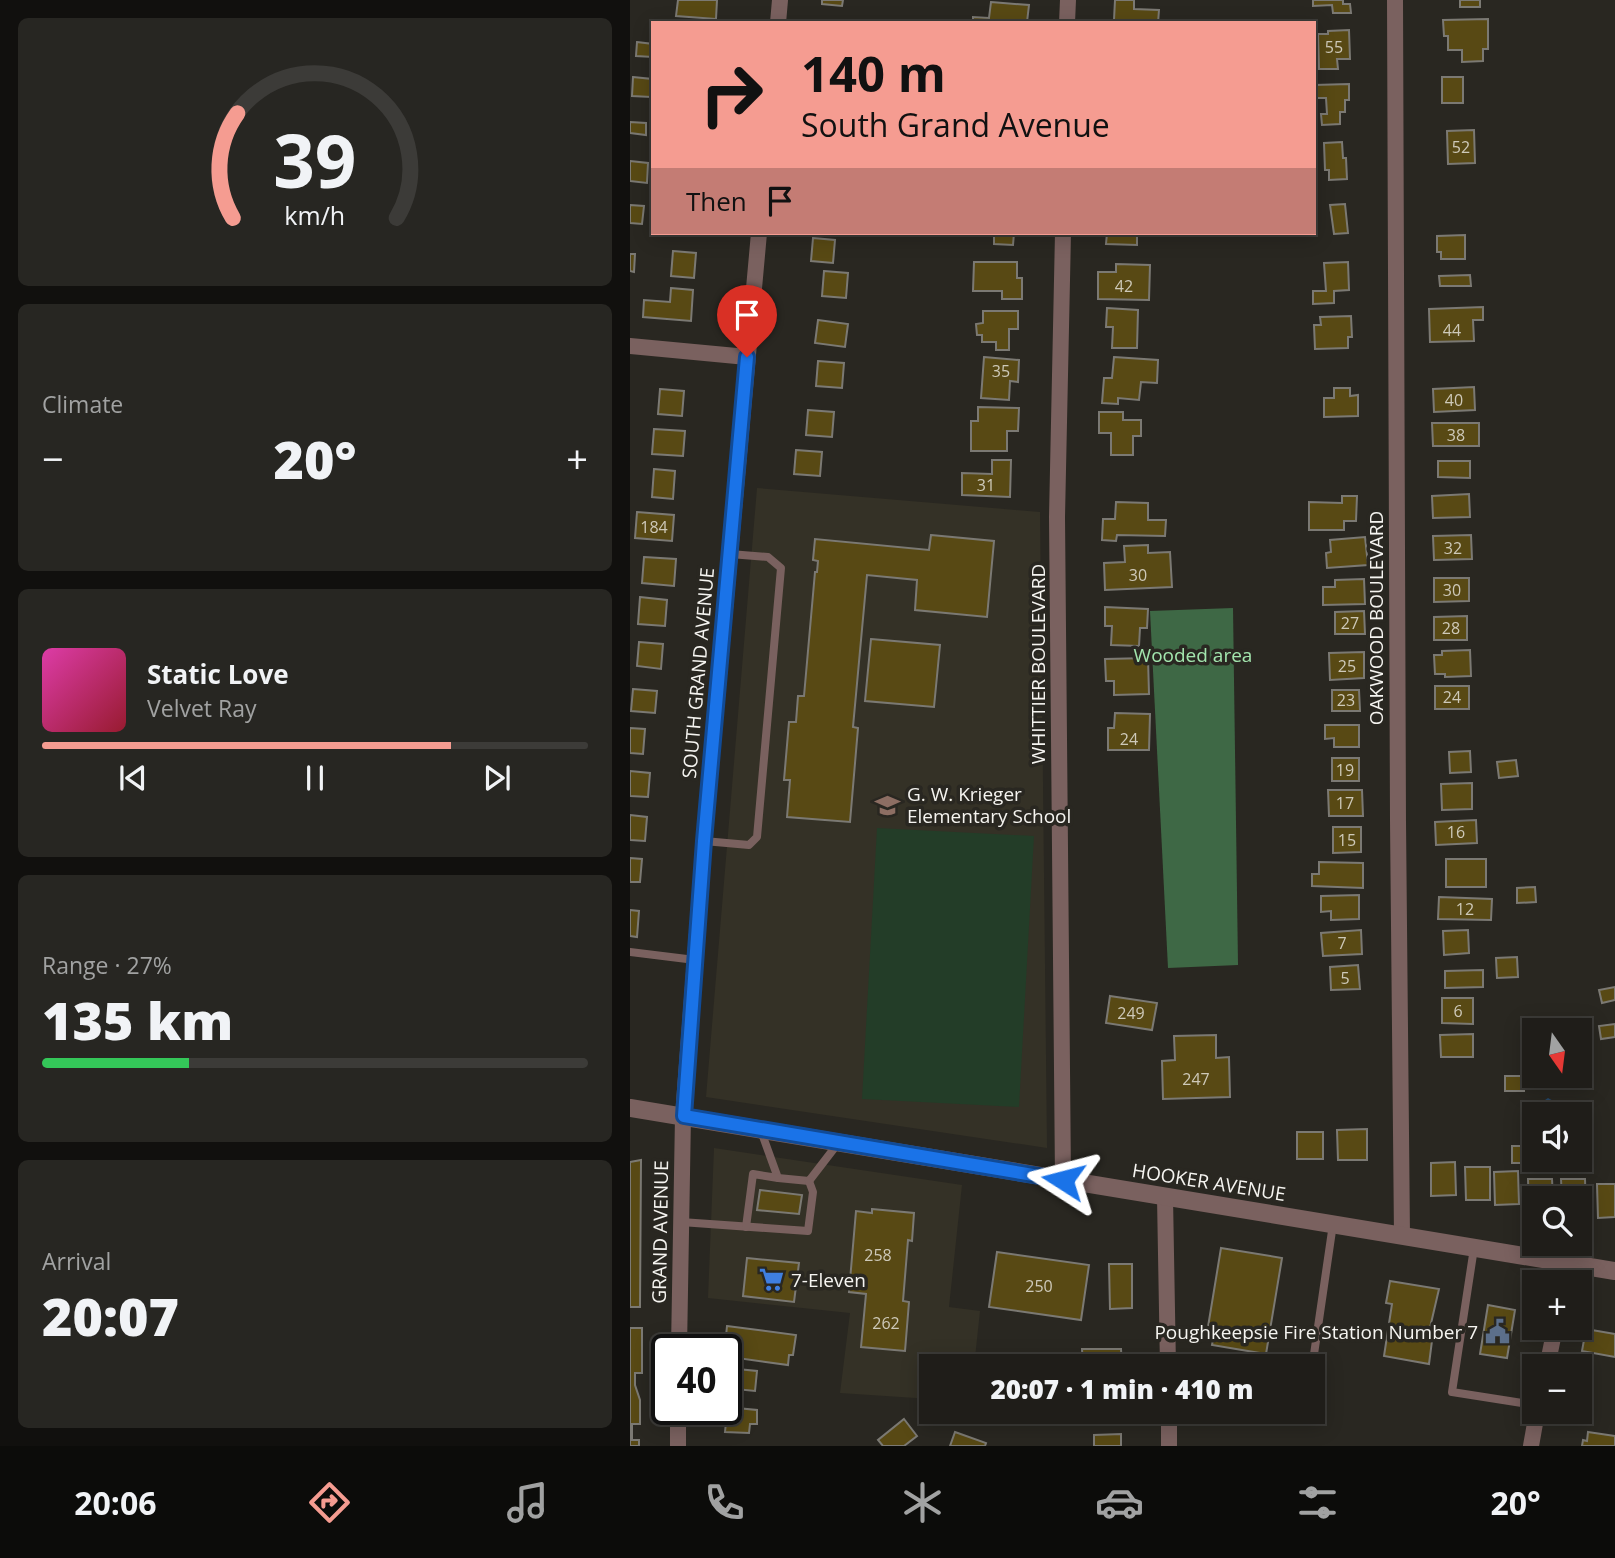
<!DOCTYPE html>
<meta charset="utf-8">
<style>
body{margin:0;font-family:"Open Sans",sans-serif;background:#272622;color:#f1f3f6;height:100vh;display:flex;flex-direction:column;font-size:26px;white-space:nowrap}
*{box-sizing:border-box;margin:0}
p{font-size:23px;color:#a1a2a2}
.icon{flex:none;width:38px;height:38px;fill:none;stroke:currentColor;stroke-width:2;stroke-linecap:round;stroke-linejoin:round}
.map{position:relative;flex:1;overflow:hidden}
.panel{display:flex;flex-direction:column;gap:18px;padding:18px;background:#11100e;width:630px}
.panel>*{flex:none}
.guide{position:absolute;left:21px;top:21px;width:665px;height:214px;border-radius:0px;box-shadow:0 4px 18px #0003,0 0 0 2px #3c3b38;background:#f59c91;color:#111;overflow:hidden}
.needle{width:46px;rotate:166deg}
.tools{position:absolute;left:892px;top:1018px;display:grid;gap:14px}
.tools a{display:grid;place-items:center;width:70px;height:70px;border-radius:0px;background:#1f1d19;box-shadow:0 4px 18px #0003,0 0 0 2px #3c3b38;font-size:35px}
.speed{position:absolute;left:21px;top:1334px;display:flex;gap:14px;font-size:35px;font-weight:700;text-align:center}
.speed>*{display:grid;place-content:center;width:91px;height:91px;border-radius:50%;background:#1f1d19;box-shadow:0 4px 18px #0003,0 0 0 2px #3c3b38;line-height:1}
.speed .limit{border:4px solid #111;border-radius:10px;background:#fff;color:#111}
.pin{position:absolute;display:grid;place-items:center;width:60px;height:60px;color:#fff;margin:-72px -30px;border-radius:50% 50% 50% 0;rotate:-45deg;box-shadow:0 0 7px #0007}
.pin .icon{rotate:45deg}
.me{position:absolute;width:77px;margin:-38px;rotate:279deg;stroke-linejoin:round;filter:drop-shadow(0 0 5px #0008)}
.turn{display:flex;align-items:center;gap:24px;height:147px;padding:0 35px;font-size:32px}
.turn .icon{width:91px;height:91px;stroke-width:2.5}
.turn b{display:block;font-size:49px;line-height:60px}
.then{display:flex;align-items:center;height:66px;padding:0 35px;background:#0003;gap:14px;font-size:26px}
.big{font-size:52px;font-weight:800;line-height:1.1}
.panel .card{flex:1;display:flex;flex-direction:column;justify-content:center;gap:10px;min-width:0;padding:0 24px;border-radius:10px;background:#272622}
.panel .dial{align-items:center;gap:0}
.dial svg{height:182px;overflow:visible;fill:none;stroke:#3c3b38;stroke-width:7;stroke-linecap:round;text-anchor:middle}
.dial text{fill:#f1f3f6;stroke:none}
.song{display:flex;align-items:center;gap:21px}
.cover{width:84px;height:84px;border-radius:10px;background:linear-gradient(135deg,hsl(320 70% 55%),hsl(350 70% 35%))}
.played{height:7px;border-radius:4px;background:linear-gradient(90deg,#f59c91 75%,#3c3b38 75%)}
.keys{display:flex;justify-content:space-around;direction:ltr}
.heat{display:flex;justify-content:space-between;align-items:center;font-size:38px;direction:ltr}
.charge{height:10px;border-radius:5px;background:linear-gradient(90deg,#34c759 27%,#3c3b38 0)}
.trip{position:absolute;left:289px;top:1354px;width:406px;height:70px;border-radius:0px;background:#1f1d19;box-shadow:0 4px 18px #0003,0 0 0 2px #3c3b38;font-weight:800;line-height:70px;text-align:center}
.dock{display:flex;height:112px;justify-content:space-around;align-items:center;background:#0c0c0a;color:#a1a2a2}
.dock .icon{width:49px;height:49px}
.dock .active{color:#f59c91}
.dock b{font-size:32px;color:#f1f3f6}
main{display:flex;flex:1;min-height:0}
.map>svg:first-child{display:block}
.built{fill:#343126}
.green{fill:#233d28}
.forest{fill:#3e6845}
.water{fill:#26496c}
.building{fill:#584914;stroke:#7b7973;stroke-width:2}
.lines{fill:none;stroke-linecap:round;stroke-linejoin:round}
.service{stroke:#7a615f;stroke-width:8}
.minor{stroke:#7a615f;stroke-width:16}
.tertiary{stroke:#7a615f;stroke-width:18}
.route-casing{stroke:#114b97;stroke-width:18}
.route{stroke:#1a73e8;stroke-width:12}
.labels{text-anchor:middle;stroke-width:7;stroke-linejoin:round;paint-order:stroke}
.number-label{font-size:16px;fill:#cec9b9}
.street-label{font-size:19px;fill:#f5f4f0;stroke:#292721}
.park-label{font-size:19px;fill:#a3e6ae;stroke:#292721}
.poi-label{font-size:19px;fill:#f5f4f0;stroke:#292721;text-anchor:start}
</style>
<main>
<section class="panel">
<div class="card dial"><svg viewBox="0 0 100 80">
<path d="M14 69A42 42 0 1 1 86 69"/>
<path d="M14 69A42 42 0 0 1 16 23" stroke="#f59c91"/>
<text x="50" y="56" font-size="32" font-weight="700">39</text>
<text x="50" y="72" font-size="11">km/h</text>
</svg></div>
<div class="card"><p>Climate</p>
<div class="heat"><a>−</a><b class="big">20°</b><a>+</a></div>
</div>
<div class="card">
<div class="song"><i class="cover"></i><div><b>Static Love</b><p>Velvet Ray</p></div></div>
<div class="played"></div>
<div class="keys"><svg class="icon" aria-label="previous" viewBox="0 0 24 24"><path d="M18 5L8 12l10 7zM5 5v14"/></svg><svg class="icon" aria-label="pause" viewBox="0 0 24 24"><path d="M8 5v14M16 5v14"/></svg><svg class="icon" aria-label="next" viewBox="0 0 24 24"><path d="M6 5l10 7-10 7zM19 5v14"/></svg></div>
</div>
<div class="card"><p>Range · 27%</p><b class="big">135 km</b><div class="charge"></div></div>
<div class="card"><p>Arrival</p><b class="big">20:07</b></div>
</section>
<div class="map">
<svg width="985" height="1446" viewBox="0 0 985 1446">
<rect width="100%" height="100%" fill="#292721"/>
<g class="built">
<polygon points="127,488 410,512 417,1148 76,1097"/>
<polygon points="84,1148 332,1185 319,1307 350,1311 344,1367 301,1367 301,1399 210,1393 220,1313 78,1298"/>
</g>
<polygon class="green" points="247,828 404,836 389,1107 232,1099"/>
<polygon class="forest" points="603,608 608,965 538,968 520,611"/>
<polygon class="water" points="918,1098 925,1102 926,1106 920,1115 905,1115 904,1120 900,1116 903,1108"/>
<g class="building">
<polygon points="48,0 87,0 86,19 46,16"/>
<polygon points="192,0 213,0 212,6 192,4"/>
<polygon points="485,0 504,0 504,9 529,10 528,23 489,23 489,20 484,20"/>
<polygon points="683,0 713,0 713,4 720,4 721,13 703,13 702,5 683,6"/>
<rect x="830" y="0" width="20" height="7"/>
<polygon points="361,2 399,5 397,22 343,23 343,17 359,18"/>
<polygon points="858,19 858,49 853,49 853,61 832,62 832,50 818,50 818,36 814,36 813,20"/>
<polygon points="196,20 226,22 196,23"/>
<polygon points="719,30 720,59 707,59 708,69 689,69 688,34 698,34 698,31"/>
<polygon points="7,42 23,44 23,57 6,56"/>
<polygon points="3,77 22,79 21,97 2,96"/>
<rect x="812" y="77" width="21" height="26"/>
<polygon points="719,84 719,100 715,100 715,112 710,112 710,124 692,125 691,114 697,114 696,98 684,98 684,85"/>
<polygon points="0,122 16,123 16,135 0,133"/>
<polygon points="844,130 845,163 818,164 817,131"/>
<polygon points="712,142 713,158 716,158 717,179 699,180 699,170 695,170 694,143"/>
<polygon points="0,161 18,163 17,183 0,181"/>
<polygon points="715,204 718,233 704,234 700,205"/>
<polygon points="0,205 14,206 12,224 0,223"/>
<polygon points="356,233 384,233 383,245 364,244 364,236 356,235"/>
<polygon points="477,233 507,233 507,245 476,244"/>
<polygon points="835,235 835,259 811,259 811,252 807,252 807,236"/>
<polygon points="183,238 205,240 203,263 181,261"/>
<polygon points="43,251 66,253 64,278 41,276"/>
<polygon points="0,254 5,254 4,272 0,271"/>
<polygon points="344,262 387,262 387,278 392,278 392,299 372,299 372,291 343,291"/>
<polygon points="718,262 719,290 704,291 704,303 683,304 683,291 696,291 694,263"/>
<polygon points="486,264 520,265 519,300 468,299 468,272 486,272"/>
<polygon points="194,271 218,273 216,298 192,296"/>
<polygon points="840,275 841,286 810,286 809,276"/>
<polygon points="41,288 63,290 61,321 13,317 14,300 40,302"/>
<polygon points="853,307 853,320 843,320 844,341 800,342 799,309"/>
<polygon points="477,308 508,310 507,348 482,348 483,327 476,327"/>
<polygon points="353,311 388,311 388,329 379,329 379,350 366,350 366,342 352,342 352,335 347,335 346,324 353,323"/>
<polygon points="721,316 722,337 718,337 718,348 685,349 684,325 691,325 690,317"/>
<polygon points="188,320 218,324 215,347 185,343"/>
<polygon points="354,357 389,360 388,382 380,381 379,400 351,398"/>
<polygon points="484,357 528,360 527,383 511,382 509,400 488,398 488,404 472,403 474,378 482,378"/>
<polygon points="188,361 214,363 212,388 186,386"/>
<polygon points="844,387 845,410 804,412 803,389"/>
<polygon points="704,388 720,388 720,396 728,395 728,416 694,417 694,398 704,398"/>
<polygon points="30,389 54,391 52,416 28,414"/>
<polygon points="348,407 389,408 388,431 377,431 377,451 341,451 341,421 348,421"/>
<polygon points="178,410 204,412 202,437 176,435"/>
<polygon points="469,412 493,412 493,420 511,420 511,436 503,436 503,455 481,455 481,433 469,433"/>
<polygon points="802,423 849,423 849,446 803,446"/>
<polygon points="24,429 55,431 53,456 22,454"/>
<polygon points="166,450 192,452 190,476 164,474"/>
<polygon points="362,460 381,460 380,497 332,495 332,473 362,474"/>
<polygon points="808,461 840,461 840,478 808,477"/>
<polygon points="24,469 45,471 43,499 22,497"/>
<polygon points="839,494 840,517 803,518 802,496"/>
<polygon points="712,496 727,496 726,521 714,521 714,530 679,530 679,502 712,503"/>
<polygon points="486,502 518,503 518,520 536,520 535,536 487,535 486,541 472,540 473,519 485,519"/>
<polygon points="7,512 44,515 42,541 5,538"/>
<polygon points="301,535 364,541 357,617 285,610 287,580 237,575 223,727 228,728 220,822 157,817 160,780 154,780 159,722 166,722 168,696 174,696 185,572 187,572 188,561 183,560 185,539 299,550"/>
<polygon points="841,535 842,559 804,560 803,536"/>
<polygon points="735,537 738,565 697,568 696,553 701,552 700,540"/>
<polygon points="518,545 518,553 540,552 542,587 475,590 474,563 495,562 494,546"/>
<polygon points="14,557 46,559 44,586 12,583"/>
<polygon points="804,578 839,578 839,601 804,602"/>
<polygon points="734,579 735,604 693,605 693,587 705,587 705,580"/>
<polygon points="10,597 37,600 35,626 8,624"/>
<polygon points="475,607 518,609 517,628 510,628 509,646 481,645 482,626 475,626"/>
<polygon points="734,611 735,634 705,634 705,612"/>
<polygon points="837,616 837,640 804,640 804,617"/>
<polygon points="241,639 310,645 304,707 235,701"/>
<polygon points="9,642 33,644 31,669 7,666"/>
<polygon points="840,650 841,676 815,677 815,674 805,674 804,655 812,655 812,651"/>
<polygon points="734,652 734,678 700,680 699,653"/>
<polygon points="518,658 519,694 484,695 484,681 476,681 475,659"/>
<rect x="805" y="686" width="34" height="23"/>
<polygon points="3,689 27,691 25,713 1,711"/>
<polygon points="702,690 729,690 730,711 702,711"/>
<polygon points="485,713 520,714 519,750 478,750 478,728 484,728"/>
<polygon points="695,725 729,725 729,747 704,747 704,738 695,739"/>
<polygon points="0,728 15,729 13,754 0,753"/>
<polygon points="840,751 841,772 820,773 819,752"/>
<rect x="702" y="758" width="27" height="23"/>
<polygon points="886,760 888,776 869,778 867,762"/>
<polygon points="0,771 20,773 18,797 0,796"/>
<polygon points="842,783 842,809 812,810 811,784"/>
<polygon points="698,790 732,790 733,816 699,816"/>
<polygon points="0,815 17,817 15,841 0,840"/>
<polygon points="846,820 847,843 806,845 805,822"/>
<polygon points="703,827 731,827 731,852 703,853"/>
<polygon points="0,858 12,859 10,882 0,882"/>
<rect x="816" y="859" width="40" height="28"/>
<polygon points="689,862 733,863 733,888 682,886 682,874 689,874"/>
<polygon points="905,887 906,902 887,903 887,888"/>
<polygon points="729,895 729,919 701,920 701,911 691,912 691,896"/>
<polygon points="809,897 862,899 861,920 808,919"/>
<polygon points="0,910 9,911 7,937 0,936"/>
<polygon points="731,930 732,954 693,956 691,933"/>
<polygon points="838,930 839,953 814,955 813,931"/>
<polygon points="887,957 888,977 867,978 866,958"/>
<polygon points="728,965 730,989 701,990 700,967"/>
<polygon points="853,970 853,987 815,988 815,971"/>
<polygon points="985,987 985,1000 972,1003 969,990"/>
<polygon points="480,996 527,1003 522,1030 476,1023"/>
<polygon points="812,998 843,998 843,1024 812,1023"/>
<polygon points="985,1024 985,1037 971,1039 969,1026"/>
<polygon points="843,1034 843,1057 811,1057 810,1035"/>
<polygon points="586,1035 586,1058 599,1057 600,1097 533,1099 532,1061 545,1060 544,1036"/>
<rect x="875" y="1076" width="19" height="15"/>
<polygon points="737,1129 737,1160 708,1160 707,1130"/>
<rect x="667" y="1132" width="26" height="27"/>
<rect x="882" y="1146" width="14" height="17"/>
<polygon points="11,1160 10,1307 0,1307 0,1162"/>
<polygon points="825,1162 826,1195 801,1196 801,1163"/>
<polygon points="835,1167 860,1167 860,1200 836,1200"/>
<polygon points="888,1171 889,1204 865,1205 864,1172"/>
<polygon points="898,1179 922,1179 923,1199 905,1199 905,1212 899,1212"/>
<polygon points="931,1179 955,1179 956,1212 950,1212 950,1199 932,1199"/>
<polygon points="967,1184 985,1184 985,1217 968,1218"/>
<polygon points="130,1190 172,1195 169,1214 127,1210"/>
<polygon points="242,1209 284,1213 282,1241 278,1240 273,1301 279,1302 275,1351 231,1347 236,1294 219,1292 226,1211 242,1213"/>
<polygon points="591,1248 652,1258 636,1354 582,1345 583,1340 576,1339"/>
<polygon points="367,1252 459,1265 451,1320 359,1307"/>
<polygon points="117,1258 169,1263 164,1302 113,1296"/>
<polygon points="479,1264 502,1264 502,1308 480,1309"/>
<polygon points="760,1281 809,1289 799,1332 803,1333 799,1364 754,1356 762,1304 756,1303"/>
<polygon points="858,1305 885,1310 877,1358 850,1354"/>
<polygon points="97,1326 166,1335 163,1355 159,1355 158,1365 100,1357 102,1347 95,1346"/>
<polygon points="0,1328 12,1328 12,1373 5,1373 5,1385 10,1400 10,1424 2,1424 2,1440 9,1440 9,1446 0,1446"/>
<polygon points="956,1329 985,1334 985,1357 952,1351"/>
<polygon points="452,1349 491,1349 492,1367 453,1367"/>
<polygon points="97,1368 127,1371 125,1391 96,1388"/>
<polygon points="96,1407 127,1410 127,1424 120,1424 119,1433 95,1432 96,1422 89,1421 89,1410 94,1410"/>
<polygon points="415,1412 421,1412 421,1421 414,1421"/>
<rect x="455" y="1412" width="39" height="5"/>
<rect x="579" y="1412" width="31" height="10"/>
<polygon points="274,1419 287,1436 274,1446 253,1446 248,1440"/>
<polygon points="325,1432 356,1443 355,1446 320,1446"/>
<polygon points="958,1432 985,1436 985,1446 952,1446 953,1440 957,1441"/>
<polygon points="491,1434 491,1446 464,1446 464,1435"/>
</g>
<g class="lines">
<g class="service">
<polyline points="74,841 119,845 127,837 151,568 138,557 100,554"/>
<polyline points="0,952 65,960"/>
<polyline points="131,1131 148,1178 179,1181 209,1142"/>
<polyline points="51,1222 178,1231 183,1192 179,1181"/>
<polyline points="116,1227 123,1174 148,1178"/>
<polyline points="844,1248 822,1392 905,1405"/>
<polyline points="682,1368 703,1224"/>
</g>
<g class="minor">
<polyline points="765,0 768,821 772,1236"/>
<polyline points="148,23 150,0"/>
<polyline points="437,23 438,0"/>
<polyline points="0,346 117,357"/>
<polyline points="433,1179 427,517 433,233"/>
<polyline points="535,1197 538,1367"/>
<polyline points="934,1283 938,1263"/>
<polyline points="49,1349 53,1116 74,841 129,233"/>
<polyline points="917,1367 925,1328"/>
<polyline points="539,1412 539,1446"/>
<polyline points="48,1446 48,1409"/>
<polyline points="901,1446 907,1412"/>
</g>
<polyline class="tertiary" points="0,1108 985,1271"/>
</g>
<g class="lines">
<defs>
<polyline id="route" points="117,357 74,841 54,1116 433,1180"/>
</defs>
<use href="#route" class="route-casing"/>
<use href="#route" class="route"/>
</g>
<defs>
<symbol id="school-bare" viewBox="-9 -9 18 18"><path d="M0-5L7-2L0 1L-7-2ZM-4 1L0 2.5L4 1V4Q0 6-4 4Z" fill="#8d6e63" stroke="#292721" stroke-width="2.5" paint-order="stroke"/></symbol>
<symbol id="supermarket-bare" viewBox="-9 -9 18 18"><path d="M-6-5.5h2.5l.6 2H6L4.5 2H-2.5L-4.4-4H-6ZM-1.5 3.2a1.3 1.3 0 1 0 .1 0ZM3 3.2a1.3 1.3 0 1 0 .1 0Z" fill="#3f7fe0" stroke="#292721" stroke-width="2.5" paint-order="stroke"/></symbol>
<symbol id="civic-bare" viewBox="-9 -9 18 18"><path d="M-.6-6.5H3V-4.5H.6V-3L4-1V1h2V6H-6V1h2V-1L-.6-3ZM-1.2 2.5V6h2.4V2.5Z" fill="#5c6f8a" stroke="#292721" stroke-width="2.5" paint-order="stroke"/></symbol>
</defs>
<g fill-rule="evenodd">
<use href="#school-bare" x="240" y="788" width="35" height="35"/>
<use href="#supermarket-bare" x="124" y="1262" width="35" height="35"/>
<use href="#civic-bare" x="850" y="1314" width="35" height="35"/>
</g>
<g class="labels">
<g class="number-label">
<text x="704" y="53">55</text>
<text x="831" y="153">52</text>
<text x="494" y="292">42</text>
<text x="822" y="336">44</text>
<text x="371" y="377">35</text>
<text x="824" y="406">40</text>
<text x="826" y="441">38</text>
<text x="356" y="491">31</text>
<text x="24" y="533">184</text>
<text x="823" y="554">32</text>
<text x="508" y="581">30</text>
<text x="822" y="596">30</text>
<text x="720" y="629">27</text>
<text x="821" y="634">28</text>
<text x="717" y="672">25</text>
<text x="822" y="703">24</text>
<text x="716" y="706">23</text>
<text x="499" y="745">24</text>
<text x="715" y="776">19</text>
<text x="715" y="809">17</text>
<text x="826" y="838">16</text>
<text x="717" y="846">15</text>
<text x="835" y="915">12</text>
<text x="712" y="949">7</text>
<text x="715" y="984">5</text>
<text x="828" y="1017">6</text>
<text x="501" y="1019">249</text>
<text x="566" y="1085">247</text>
<text x="248" y="1261">258</text>
<text x="409" y="1292">250</text>
<text x="256" y="1329">262</text>
</g>
<g class="street-label">
<text transform="translate(746 618) rotate(-90)" y="7">OAKWOOD BOULEVARD</text>
<text transform="translate(408 664) rotate(-90)" y="7">WHITTIER BOULEVARD</text>
<text transform="translate(68 673) rotate(-85)" y="7">SOUTH GRAND AVENUE</text>
<text transform="translate(579 1182) rotate(9)" y="7">HOOKER AVENUE</text>
<text transform="translate(30 1232) rotate(-89)" y="7">GRAND AVENUE</text>
</g>
<g class="park-label">
<text x="563" y="662">Wooded area</text>
</g>
<g class="poi-label">
<text x="277" y="801">G. W. Krieger<tspan x="277" dy="22">Elementary School</tspan></text>
<text x="161" y="1287">7-Eleven</text>
<text x="848" y="1339" text-anchor="end">Poughkeepsie Fire Station Number 7</text>
</g>
</g>
</svg>
<div class="tools">
<a><svg class="needle" viewBox="-14 -14 28 28"><path d="M0-13l5 13h-10z" fill="#e53935"/><path d="M0 13l5-13h-10z" fill="#a1a2a2"/></svg></a>
<a><svg class="icon" aria-label="sound" viewBox="0 0 24 24"><path d="M4 9h4l5-4v14l-5-4H4zM17 9q2 3 0 6"/></svg></a>
<a><svg class="icon" aria-label="search" viewBox="0 0 24 24"><circle cx="10" cy="10" r="6"/><path d="M15 15l6 6"/></svg></a>
<a>+</a>
<a>−</a>
</div>
<div class="speed"><div class="limit">40</div></div>
<div class="pin" style="left:117px;top:357px;background:#d93025"><svg class="icon" aria-label="arrive" viewBox="0 0 24 24"><path d="M6 21V4h12l-3 4 3 4H6"/></svg></div>
<svg class="me" style="left:433px;top:1180px" viewBox="-20 -20 40 40"><path d="M0-17L14 15 0 8-14 15z" fill="#1a73e8" stroke="#fff" stroke-width="4"/></svg>
<div class="trip">20:07 · 1 min · 410 m</div>
<div class="guide">
<div class="turn"><svg class="icon" aria-label="right" viewBox="0 0 24 24"><path d="M7 20v-9h11M14 6l5 5-5 5"/></svg><div><b>140 m</b>South Grand Avenue</div></div>
<div class="then">Then<svg class="icon" aria-label="arrive" viewBox="0 0 24 24"><path d="M6 21V4h12l-3 4 3 4H6"/></svg></div>
</div>
</div>
</main>
<nav class="dock">
<b>20:06</b>
<svg class="icon active" aria-label="directions" viewBox="0 0 24 24"><path d="M12 3l9 9-9 9-9-9zM9 14v-3h6M13 9l2 2-2 2"/></svg>
<svg class="icon" aria-label="music" viewBox="0 0 24 24"><path d="M9 18V5l10-2v13"/><circle cx="6" cy="18" r="3"/><circle cx="16" cy="16" r="3"/></svg>
<svg class="icon" aria-label="phone" viewBox="0 0 24 24"><path d="M5 4h4l2 5-3 2q2 4 5 5l2-3 5 2v4C11 20 4 13 5 4z"/></svg>
<svg class="icon" aria-label="climate" viewBox="0 0 24 24"><path d="M12 3v18M4 7l16 10M4 17L20 7"/></svg>
<svg class="icon" aria-label="car" viewBox="0 0 24 24"><path d="M5 17H2v-5l4-1 3-4h7l3 4 3 1v5h-3M9 17h6M6 11h13"/><circle cx="7" cy="17" r="2"/><circle cx="17" cy="17" r="2"/></svg>
<svg class="icon" aria-label="filters" viewBox="0 0 24 24"><path d="M4 7h16M4 17h16"/><circle cx="9" cy="7" r="2"/><circle cx="15" cy="17" r="2"/></svg>
<b>20°</b>
</nav>
